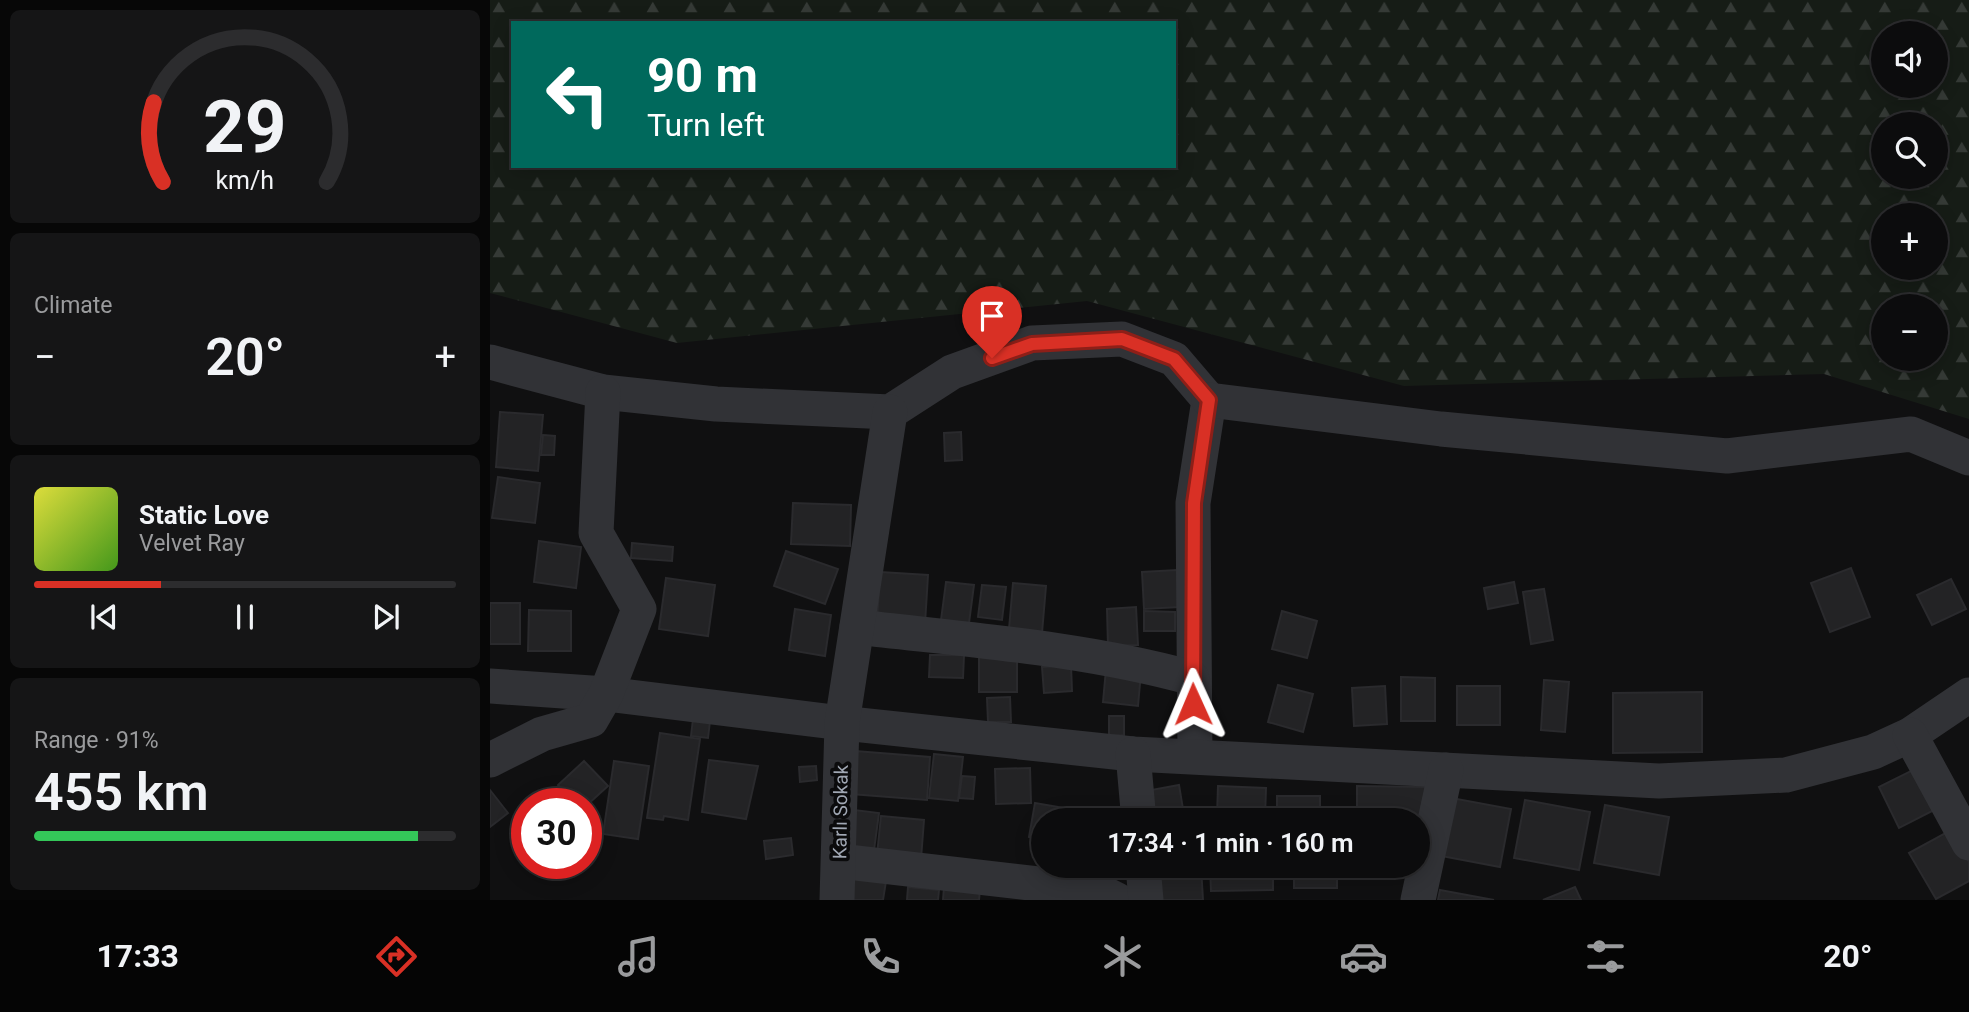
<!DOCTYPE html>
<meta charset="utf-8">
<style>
body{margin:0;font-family:Roboto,sans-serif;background:#151516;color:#f1f3f6;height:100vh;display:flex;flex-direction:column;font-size:26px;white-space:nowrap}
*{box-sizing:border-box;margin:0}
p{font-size:23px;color:#9a9b9d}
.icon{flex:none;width:38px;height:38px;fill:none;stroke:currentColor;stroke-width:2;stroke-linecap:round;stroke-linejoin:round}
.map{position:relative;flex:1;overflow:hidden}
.sheet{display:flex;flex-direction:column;gap:10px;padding:10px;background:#070707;width:490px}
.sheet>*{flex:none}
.hud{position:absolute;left:21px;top:21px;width:665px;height:147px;border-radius:0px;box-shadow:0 4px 18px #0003,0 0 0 2px #2c2c2e;background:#00695c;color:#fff;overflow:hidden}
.fabs{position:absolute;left:1381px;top:21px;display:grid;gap:14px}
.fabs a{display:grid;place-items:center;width:77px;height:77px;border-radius:50%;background:#0c0c0d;box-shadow:0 4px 18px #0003,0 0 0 2px #2c2c2e;font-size:35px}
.speed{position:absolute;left:21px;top:788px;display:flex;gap:14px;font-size:35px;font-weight:700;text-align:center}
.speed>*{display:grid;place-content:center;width:91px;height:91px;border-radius:50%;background:#0c0c0d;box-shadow:0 4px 18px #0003,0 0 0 2px #2c2c2e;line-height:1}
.speed .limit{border:10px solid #d22;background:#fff;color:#111}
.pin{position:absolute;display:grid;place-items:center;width:60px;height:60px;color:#fff;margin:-72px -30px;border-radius:50% 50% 50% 0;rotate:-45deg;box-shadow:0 0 7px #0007}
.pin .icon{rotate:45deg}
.me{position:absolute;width:77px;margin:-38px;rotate:359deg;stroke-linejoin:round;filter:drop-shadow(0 0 5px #0008)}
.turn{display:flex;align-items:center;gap:24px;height:147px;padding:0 21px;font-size:32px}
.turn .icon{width:91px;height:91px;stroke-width:2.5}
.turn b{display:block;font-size:49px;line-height:60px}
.big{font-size:52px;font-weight:600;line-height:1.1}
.sheet .card{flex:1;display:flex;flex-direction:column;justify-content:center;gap:10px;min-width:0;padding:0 24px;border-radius:10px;background:#151516}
.sheet .dial{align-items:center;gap:0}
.dial svg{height:182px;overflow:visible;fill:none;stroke:#2c2c2e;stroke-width:7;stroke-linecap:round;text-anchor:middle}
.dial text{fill:#f1f3f6;stroke:none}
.song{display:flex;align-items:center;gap:21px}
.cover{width:84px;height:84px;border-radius:10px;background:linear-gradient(135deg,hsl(60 70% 55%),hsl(100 70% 35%))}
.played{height:7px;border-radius:4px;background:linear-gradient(90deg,#d93025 30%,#2c2c2e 30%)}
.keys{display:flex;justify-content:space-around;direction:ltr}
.heat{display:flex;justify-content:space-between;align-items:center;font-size:38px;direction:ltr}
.charge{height:10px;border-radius:5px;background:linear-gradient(90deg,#34c759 91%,#2c2c2e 0)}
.trip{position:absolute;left:541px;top:808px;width:399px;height:70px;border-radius:35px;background:#0c0c0d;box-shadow:0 4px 18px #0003,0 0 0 2px #2c2c2e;font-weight:600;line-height:70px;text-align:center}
.tabs{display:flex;height:112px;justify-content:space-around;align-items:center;background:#050505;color:#9a9b9d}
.tabs .icon{width:49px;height:49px}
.tabs .active{color:#d93025}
.tabs b{font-size:32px;color:#f1f3f6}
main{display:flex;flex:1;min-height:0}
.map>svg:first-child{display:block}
.forest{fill:url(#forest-firs);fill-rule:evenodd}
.building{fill:#232325;stroke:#2a2a2d;stroke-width:2}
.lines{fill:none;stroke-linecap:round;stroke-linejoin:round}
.minor{stroke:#313236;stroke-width:35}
.route-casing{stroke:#8d1f18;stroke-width:18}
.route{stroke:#d93025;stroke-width:12}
.labels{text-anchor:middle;stroke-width:7;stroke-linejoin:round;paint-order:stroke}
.street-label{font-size:19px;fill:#a0a7b3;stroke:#0b0b0c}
</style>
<main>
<section class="sheet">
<div class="card dial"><svg viewBox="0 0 100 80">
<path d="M14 69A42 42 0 1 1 86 69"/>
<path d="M14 69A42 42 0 0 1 10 34" stroke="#d93025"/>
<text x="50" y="56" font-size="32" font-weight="700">29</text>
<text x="50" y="72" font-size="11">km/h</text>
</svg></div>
<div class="card"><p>Climate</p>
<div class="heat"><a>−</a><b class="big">20°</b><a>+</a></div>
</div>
<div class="card">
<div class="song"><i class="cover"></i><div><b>Static Love</b><p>Velvet Ray</p></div></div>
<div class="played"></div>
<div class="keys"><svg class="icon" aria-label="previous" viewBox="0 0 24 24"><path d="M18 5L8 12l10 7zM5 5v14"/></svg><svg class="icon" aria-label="pause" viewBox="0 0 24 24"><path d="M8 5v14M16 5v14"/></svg><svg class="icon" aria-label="next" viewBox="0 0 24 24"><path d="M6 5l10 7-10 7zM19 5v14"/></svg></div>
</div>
<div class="card"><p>Range · 91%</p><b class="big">455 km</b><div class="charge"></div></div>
</section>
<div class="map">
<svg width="1479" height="900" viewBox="0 0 1479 900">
<defs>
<pattern id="forest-firs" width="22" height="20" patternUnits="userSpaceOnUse" patternTransform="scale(1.75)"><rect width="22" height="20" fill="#161c16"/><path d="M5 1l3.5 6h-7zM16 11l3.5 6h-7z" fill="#353a36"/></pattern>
</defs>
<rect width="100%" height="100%" fill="#101011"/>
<path class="forest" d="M 0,0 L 1479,0 L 1479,419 L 1334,374 L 914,386 L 597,301 L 187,343 L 0,293 ZM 23,23 L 684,23 L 684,166 L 23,166 ZM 1393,33 L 1446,33 L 1446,86 L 1393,86 ZM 1393,124 L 1446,124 L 1446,177 L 1393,177 ZM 1393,215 L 1446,215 L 1446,268 L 1393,268 ZM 1393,306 L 1446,306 L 1446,359 L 1393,359 Z"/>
<g class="building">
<polygon points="10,412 53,415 48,471 6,467"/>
<polygon points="471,432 472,460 455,461 454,433"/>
<polygon points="53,435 65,436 64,455 51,455"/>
<polygon points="8,477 50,483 45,523 2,518"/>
<polygon points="303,503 361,505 360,546 301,544"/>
<polygon points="49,541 91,547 86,588 44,582"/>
<polygon points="142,543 183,547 182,561 141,558"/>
<polygon points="296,551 348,569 335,604 284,586"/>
<polygon points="1361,568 1380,617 1340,632 1321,583"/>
<polygon points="687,570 689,607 654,609 652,572"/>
<polygon points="390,572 438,575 435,624 387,621"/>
<polygon points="176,578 225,585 218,636 169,629"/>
<polygon points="1461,579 1476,609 1442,625 1427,595"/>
<polygon points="456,582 484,585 479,623 451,620"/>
<polygon points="1024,582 1028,603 998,609 994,588"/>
<polygon points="523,583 556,586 552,633 519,629"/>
<polygon points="492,585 516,587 512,620 488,617"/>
<polygon points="1054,589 1063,640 1041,644 1033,592"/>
<rect x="0" y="603" width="30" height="41"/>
<polygon points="646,607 648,645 618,646 617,609"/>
<polygon points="305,609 341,615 335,656 299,650"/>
<polygon points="39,610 81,611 81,651 38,651"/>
<polygon points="654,611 685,612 685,631 654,631"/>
<polygon points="792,611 827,621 817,658 782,649"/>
<rect x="489" y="653" width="38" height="39"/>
<polygon points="440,655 474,655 473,678 439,677"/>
<polygon points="581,665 582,691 554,693 552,667"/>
<polygon points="616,669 651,672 648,706 613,702"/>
<polygon points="911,677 945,678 945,721 911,721"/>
<polygon points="1054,680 1079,682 1075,732 1051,730"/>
<polygon points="788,685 823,694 813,732 778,722"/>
<polygon points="895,686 897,724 864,726 862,688"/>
<rect x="967" y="686" width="43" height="39"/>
<polygon points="1212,692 1212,752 1123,753 1123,693"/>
<polygon points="520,697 521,722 498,722 497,698"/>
<polygon points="619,716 634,716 634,735 619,736"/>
<polygon points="203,719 220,721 218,738 201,736"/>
<polygon points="170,733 210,739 198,820 174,816 173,820 157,818"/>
<polygon points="365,751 440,757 437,800 361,794"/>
<polygon points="444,754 473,757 468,801 439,798"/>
<polygon points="219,760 268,766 256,819 212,812"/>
<polygon points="94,761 118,786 96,806 96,803 84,803 68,785"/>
<polygon points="124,761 159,766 148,839 113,834"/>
<polygon points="326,766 327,780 310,782 309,767"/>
<polygon points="1429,767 1450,807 1409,828 1389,787"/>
<polygon points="540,768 541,803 506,804 505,769"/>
<polygon points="472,776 485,777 483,799 469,798"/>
<polygon points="689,785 693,809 683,810 685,821 661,821 656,791"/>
<polygon points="728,786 776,788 775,818 727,816"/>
<polygon points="867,786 936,787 928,821 867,820"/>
<polygon points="0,790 18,813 0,827"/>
<rect x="787" y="796" width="43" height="25"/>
<polygon points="956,797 1021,809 1010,867 946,855"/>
<polygon points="1035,800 1100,812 1089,870 1024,858"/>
<polygon points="545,803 580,809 578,821 553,821 553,840 539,837"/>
<polygon points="1115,805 1179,817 1169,875 1104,863"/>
<polygon points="364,810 389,813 384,850 358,846"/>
<polygon points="391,816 434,820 431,859 387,855"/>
<polygon points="1461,830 1479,862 1479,881 1446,899 1419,853"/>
<polygon points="301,838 303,855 276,859 274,841"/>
<polygon points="666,866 711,866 713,900 667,900"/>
<polygon points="720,866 783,866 783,890 721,891"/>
<rect x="804" y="866" width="43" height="22"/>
<polygon points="365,869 397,875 393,900 359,900"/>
<polygon points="418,887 449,890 448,900 417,900"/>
<polygon points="454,887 490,889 489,900 453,900"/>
<polygon points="1085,887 1091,900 1053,900"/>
<polygon points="950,890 1004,900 948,900"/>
</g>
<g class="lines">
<g class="minor">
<polyline points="0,362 113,392 226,404 400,412 462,372 542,343 632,339 684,359 719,400 703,503 705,755"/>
<polyline points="719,400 951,429 1237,456 1421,434 1479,458"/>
<path d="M 367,627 C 479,640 593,648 702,678"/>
<polyline points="0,686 116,694 352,723 643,754 1169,781 1296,775 1383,752 1420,735 1479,695"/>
<polyline points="1420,735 1479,843"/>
<polyline points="643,754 649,821"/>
<polyline points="0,760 52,734 101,720 116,694 149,609 106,533 113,392"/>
<polyline points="349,861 609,891 627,900"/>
<polyline points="653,866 656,900"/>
<polyline points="347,900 352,723 400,412"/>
<polyline points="928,900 956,770"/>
</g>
</g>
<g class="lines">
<defs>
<polyline id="route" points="502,358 542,344 632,339 684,359 719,400 704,503 703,704"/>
</defs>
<use href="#route" class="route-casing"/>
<use href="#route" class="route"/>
</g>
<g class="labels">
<g class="street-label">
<text transform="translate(350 812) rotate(-89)" y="7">Karlı Sokak</text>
</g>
</g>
</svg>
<div class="fabs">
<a><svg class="icon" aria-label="sound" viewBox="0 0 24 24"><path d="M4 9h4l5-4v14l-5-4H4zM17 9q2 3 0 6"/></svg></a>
<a><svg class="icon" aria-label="search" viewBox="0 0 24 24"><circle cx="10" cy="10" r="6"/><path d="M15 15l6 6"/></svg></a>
<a>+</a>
<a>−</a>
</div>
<div class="speed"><div class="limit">30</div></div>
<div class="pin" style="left:502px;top:358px;background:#d93025"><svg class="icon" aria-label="arrive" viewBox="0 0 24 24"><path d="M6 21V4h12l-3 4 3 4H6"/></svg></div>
<svg class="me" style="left:703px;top:704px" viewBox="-20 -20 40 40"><path d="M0-17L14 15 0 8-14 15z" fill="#d93025" stroke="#fff" stroke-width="4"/></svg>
<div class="trip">17:34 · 1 min · 160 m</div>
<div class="hud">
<div class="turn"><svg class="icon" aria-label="left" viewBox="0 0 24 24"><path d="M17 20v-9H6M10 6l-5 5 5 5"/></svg><div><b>90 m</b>Turn left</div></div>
</div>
</div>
</main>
<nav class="tabs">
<b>17:33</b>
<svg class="icon active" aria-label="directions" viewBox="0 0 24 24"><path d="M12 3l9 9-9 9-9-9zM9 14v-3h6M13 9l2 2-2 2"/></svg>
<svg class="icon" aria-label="music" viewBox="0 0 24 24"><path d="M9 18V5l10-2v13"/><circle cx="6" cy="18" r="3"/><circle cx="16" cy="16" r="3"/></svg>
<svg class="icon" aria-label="phone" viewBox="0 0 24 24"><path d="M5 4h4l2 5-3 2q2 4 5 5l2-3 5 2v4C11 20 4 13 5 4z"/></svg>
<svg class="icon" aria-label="climate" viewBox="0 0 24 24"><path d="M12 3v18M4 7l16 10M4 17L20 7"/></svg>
<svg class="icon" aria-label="car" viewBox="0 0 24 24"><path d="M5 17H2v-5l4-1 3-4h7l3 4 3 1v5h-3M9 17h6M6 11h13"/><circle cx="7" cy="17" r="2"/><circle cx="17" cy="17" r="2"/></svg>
<svg class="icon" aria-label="filters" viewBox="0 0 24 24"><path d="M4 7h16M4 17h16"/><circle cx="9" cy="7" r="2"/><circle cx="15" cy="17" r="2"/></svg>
<b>20°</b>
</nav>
